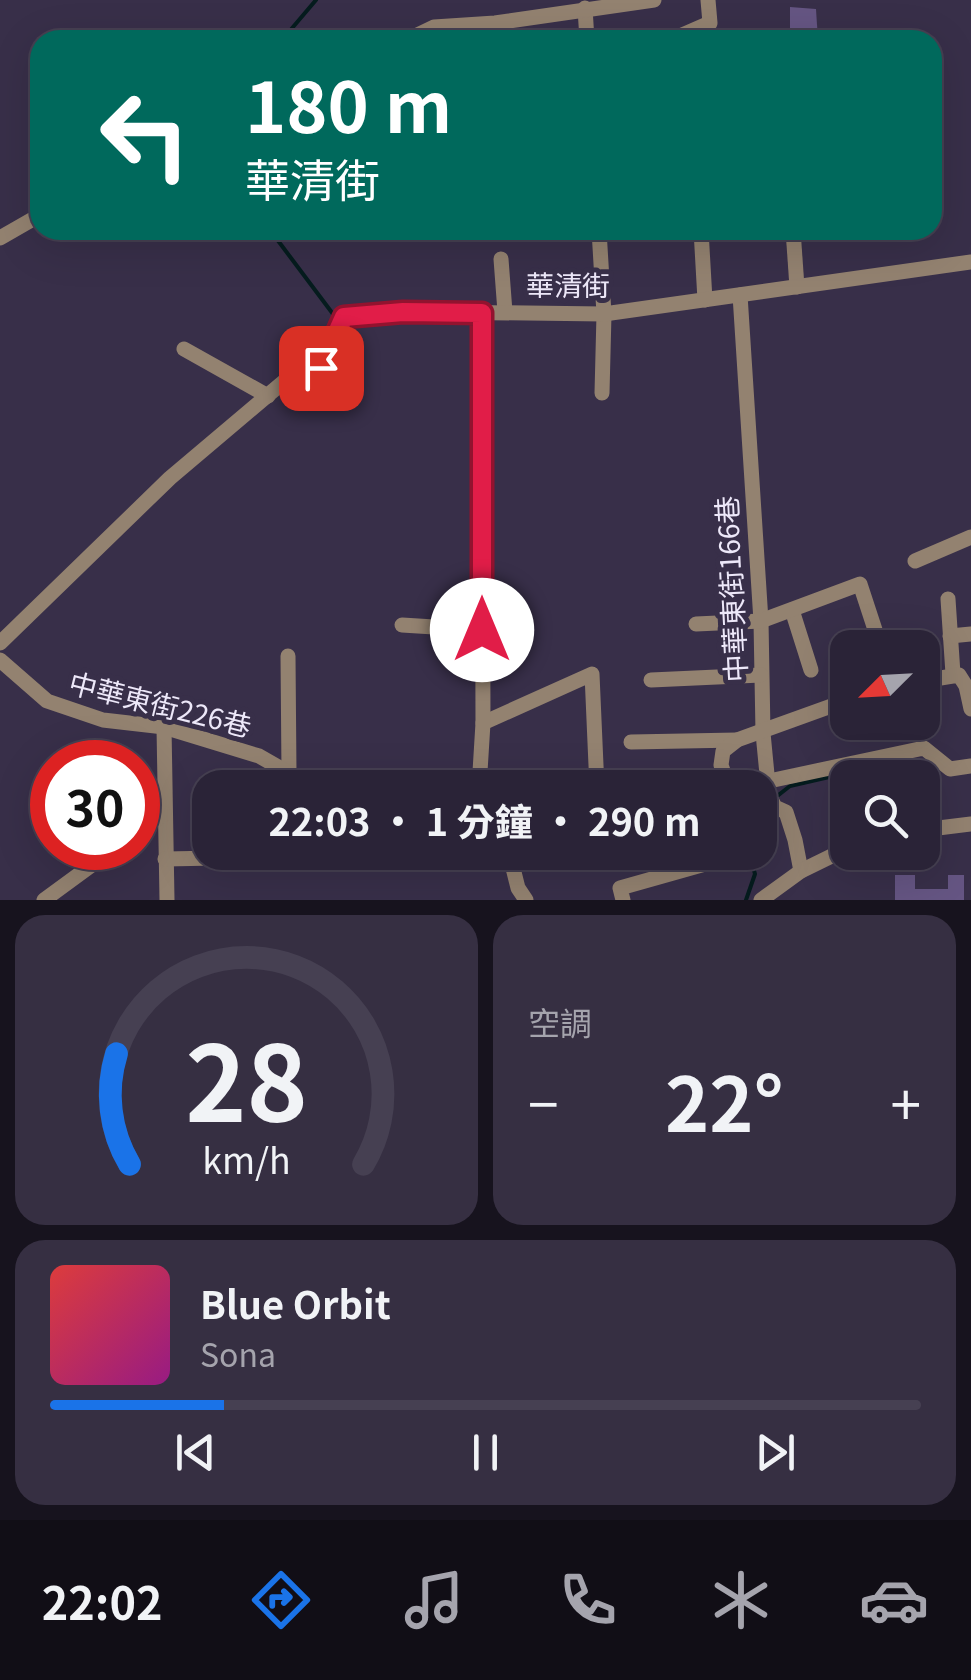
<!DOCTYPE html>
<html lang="zh-TW">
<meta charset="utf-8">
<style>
body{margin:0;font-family:Georgia,"Noto Sans TC",serif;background:#362f42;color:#f1f3f6;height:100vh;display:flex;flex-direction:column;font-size:38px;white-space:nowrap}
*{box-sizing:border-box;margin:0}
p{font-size:32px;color:#a5a4ad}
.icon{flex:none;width:55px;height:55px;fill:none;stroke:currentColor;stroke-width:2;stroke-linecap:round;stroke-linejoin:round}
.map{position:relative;height:900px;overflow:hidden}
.drawer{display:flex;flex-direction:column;gap:15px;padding:15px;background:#17131e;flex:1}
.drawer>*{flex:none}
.guide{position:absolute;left:30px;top:30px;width:912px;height:210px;border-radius:30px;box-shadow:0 10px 40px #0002,0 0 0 2px #464052;background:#00695c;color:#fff;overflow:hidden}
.needle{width:65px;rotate:246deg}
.buttons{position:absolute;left:830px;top:630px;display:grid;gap:20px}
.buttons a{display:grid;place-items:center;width:110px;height:110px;border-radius:20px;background:#2a2337;box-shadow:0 10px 40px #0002,0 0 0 2px #464052;font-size:50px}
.speed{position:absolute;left:30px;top:740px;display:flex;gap:20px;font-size:50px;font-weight:700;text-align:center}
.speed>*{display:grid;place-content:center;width:130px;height:130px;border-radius:50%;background:#2a2337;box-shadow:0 10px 40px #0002,0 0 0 2px #464052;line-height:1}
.speed .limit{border:15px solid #d22;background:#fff;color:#111}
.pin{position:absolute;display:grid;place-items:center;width:85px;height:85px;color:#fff;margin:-42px;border-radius:20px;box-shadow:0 5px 15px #0006}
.me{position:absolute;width:110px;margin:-55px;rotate:0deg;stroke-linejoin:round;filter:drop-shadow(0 0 8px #0008)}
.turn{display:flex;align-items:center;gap:35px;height:210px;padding:0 50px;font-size:45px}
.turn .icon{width:130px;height:130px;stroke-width:2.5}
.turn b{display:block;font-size:70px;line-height:85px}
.big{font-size:75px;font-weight:700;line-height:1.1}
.drawer .tile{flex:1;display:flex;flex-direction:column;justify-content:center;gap:15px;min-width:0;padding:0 35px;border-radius:30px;background:#362f42}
.drawer .dial{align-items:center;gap:0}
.dial svg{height:260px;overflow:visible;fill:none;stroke:#464052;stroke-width:7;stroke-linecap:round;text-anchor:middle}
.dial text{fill:#f1f3f6;stroke:none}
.song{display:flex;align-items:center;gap:30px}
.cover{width:120px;height:120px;border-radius:15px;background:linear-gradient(135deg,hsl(0 70% 55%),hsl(310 70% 35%))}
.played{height:10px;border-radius:5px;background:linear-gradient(90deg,#1a73e8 20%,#464052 20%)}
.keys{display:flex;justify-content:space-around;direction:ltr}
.heat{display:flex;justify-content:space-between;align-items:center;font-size:55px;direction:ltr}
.drawer .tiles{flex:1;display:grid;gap:15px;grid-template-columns:1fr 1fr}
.tile:last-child{grid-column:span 2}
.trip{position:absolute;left:192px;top:770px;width:585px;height:100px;border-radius:30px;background:#2a2337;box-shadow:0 10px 40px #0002,0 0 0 2px #464052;font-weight:700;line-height:100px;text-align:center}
.dock{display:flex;height:160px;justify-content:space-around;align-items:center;background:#110e16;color:#a5a4ad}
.dock .icon{width:70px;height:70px}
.dock .current{color:#1a73e8}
.dock b{font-size:45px;color:#f1f3f6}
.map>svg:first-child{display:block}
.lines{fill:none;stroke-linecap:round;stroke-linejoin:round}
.stream{stroke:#051c1e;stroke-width:4}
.building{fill:#655583}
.minor{stroke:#938270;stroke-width:15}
.route-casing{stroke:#92132f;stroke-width:25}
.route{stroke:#e11d48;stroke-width:18}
.labels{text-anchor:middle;stroke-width:10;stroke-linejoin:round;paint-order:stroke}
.street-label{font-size:28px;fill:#ede8f9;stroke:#382f49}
</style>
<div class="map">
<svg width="971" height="900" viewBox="0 0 971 900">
<rect width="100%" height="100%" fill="#382f49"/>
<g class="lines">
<g class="stream">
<polyline points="282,40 316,0"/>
<polyline points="270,230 333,314"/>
<polyline points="776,797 790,786 890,763"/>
<polyline points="760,811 769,803"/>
<polyline points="746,900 755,874 749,852"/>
</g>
</g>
<g class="building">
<polygon points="790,7 816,9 818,40 790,40"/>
<polygon points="895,875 915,875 915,889 948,889 948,875 964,875 964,900 895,900"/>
</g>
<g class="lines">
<g class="minor">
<polyline points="585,8 587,40"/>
<polyline points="407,40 434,27 495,23 654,0"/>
<polyline points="671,40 710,23 708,0"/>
<polyline points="599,230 604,314 602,393"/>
<polyline points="701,230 705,300"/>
<polyline points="793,230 797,287"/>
<polyline points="0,238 40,215"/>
<polyline points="501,259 505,312"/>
<polyline points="740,295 761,621 763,733 769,795 775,807 786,812 795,840 801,871"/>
<polyline points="184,349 268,396"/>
<polyline points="915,561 971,537"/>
<polyline points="948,599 953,674"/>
<polyline points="792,610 811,670"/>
<polyline points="696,624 761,621 860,584 881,648"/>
<polyline points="402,625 482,630"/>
<polyline points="950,636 971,634"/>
<polyline points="0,643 170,478 287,379 321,367 344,317 435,312 604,314 971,262"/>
<polyline points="288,656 289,773"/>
<polyline points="0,660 47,701 103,720 164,727 259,756 315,788"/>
<polyline points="651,680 761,675"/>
<polyline points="922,681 959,675 966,686 971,709"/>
<polyline points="483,723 592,674 597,788"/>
<polyline points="164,727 167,900"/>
<polyline points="631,742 737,740"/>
<polyline points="533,780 534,788"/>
<polyline points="769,781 924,748 950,769 971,766"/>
<polyline points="479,788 483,723 482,313"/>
<polyline points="729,788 721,765 723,751 737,740 848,700"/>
<polyline points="922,830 971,824"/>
<polyline points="138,832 164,814"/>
<polyline points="509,852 518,888 526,900"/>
<polyline points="165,859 315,856"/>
<polyline points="44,900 115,848"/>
<polyline points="623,900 620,888 737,855"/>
<polyline points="761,900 801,871 848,848"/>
</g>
</g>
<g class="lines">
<defs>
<polyline id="route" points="321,368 344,317 403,312 482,313 482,630"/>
</defs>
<use href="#route" class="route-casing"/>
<use href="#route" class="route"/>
</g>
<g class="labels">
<g class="street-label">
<text x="568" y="296">華清街</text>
<text transform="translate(732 589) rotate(-93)" y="10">中華東街166巷</text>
<text transform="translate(160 705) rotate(14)" y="10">中華東街226巷</text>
</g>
</g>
</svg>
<div class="buttons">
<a><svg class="needle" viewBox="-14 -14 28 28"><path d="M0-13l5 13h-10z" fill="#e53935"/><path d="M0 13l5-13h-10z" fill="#a5a4ad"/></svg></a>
<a><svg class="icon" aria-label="search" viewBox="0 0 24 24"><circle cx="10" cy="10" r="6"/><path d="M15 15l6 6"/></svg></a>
</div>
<div class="speed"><div class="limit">30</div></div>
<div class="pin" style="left:321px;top:368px;background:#d93025"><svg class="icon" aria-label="arrive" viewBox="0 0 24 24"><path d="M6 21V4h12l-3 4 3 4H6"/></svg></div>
<svg class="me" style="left:482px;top:630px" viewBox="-20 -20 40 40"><circle r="19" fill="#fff"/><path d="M0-13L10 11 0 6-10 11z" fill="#e11d48"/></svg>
<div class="trip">22:03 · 1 分鐘 · 290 m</div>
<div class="guide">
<div class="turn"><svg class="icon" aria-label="left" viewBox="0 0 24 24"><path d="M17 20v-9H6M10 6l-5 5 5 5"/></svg><div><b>180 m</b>華清街</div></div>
</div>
</div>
<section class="drawer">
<div class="tiles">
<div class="tile dial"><svg viewBox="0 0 100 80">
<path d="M14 69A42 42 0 1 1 86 69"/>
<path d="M14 69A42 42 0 0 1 10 35" stroke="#1a73e8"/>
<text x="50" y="56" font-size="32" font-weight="700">28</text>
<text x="50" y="72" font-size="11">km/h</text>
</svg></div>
<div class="tile"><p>空調</p>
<div class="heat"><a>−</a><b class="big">22°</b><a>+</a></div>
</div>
<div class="tile">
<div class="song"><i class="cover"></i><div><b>Blue Orbit</b><p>Sona</p></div></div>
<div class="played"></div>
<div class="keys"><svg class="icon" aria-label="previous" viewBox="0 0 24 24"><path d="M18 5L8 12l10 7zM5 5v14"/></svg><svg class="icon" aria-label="pause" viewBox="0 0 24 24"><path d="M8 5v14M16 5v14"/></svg><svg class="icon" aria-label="next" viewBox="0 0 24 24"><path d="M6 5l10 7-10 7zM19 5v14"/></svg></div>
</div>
</div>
</section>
<nav class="dock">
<b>22:02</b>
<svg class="icon current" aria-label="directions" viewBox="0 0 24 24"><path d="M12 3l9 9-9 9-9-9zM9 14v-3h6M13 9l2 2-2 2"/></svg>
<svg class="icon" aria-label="music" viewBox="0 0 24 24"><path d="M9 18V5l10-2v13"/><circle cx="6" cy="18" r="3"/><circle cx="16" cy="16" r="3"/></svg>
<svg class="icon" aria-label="phone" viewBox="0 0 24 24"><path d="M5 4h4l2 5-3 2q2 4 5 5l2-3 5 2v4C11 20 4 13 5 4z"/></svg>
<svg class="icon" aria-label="climate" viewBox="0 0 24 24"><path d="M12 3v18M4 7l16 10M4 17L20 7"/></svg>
<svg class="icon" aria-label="car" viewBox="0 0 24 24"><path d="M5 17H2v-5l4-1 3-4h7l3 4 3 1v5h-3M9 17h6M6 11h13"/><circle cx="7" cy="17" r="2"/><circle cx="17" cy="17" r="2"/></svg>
</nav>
